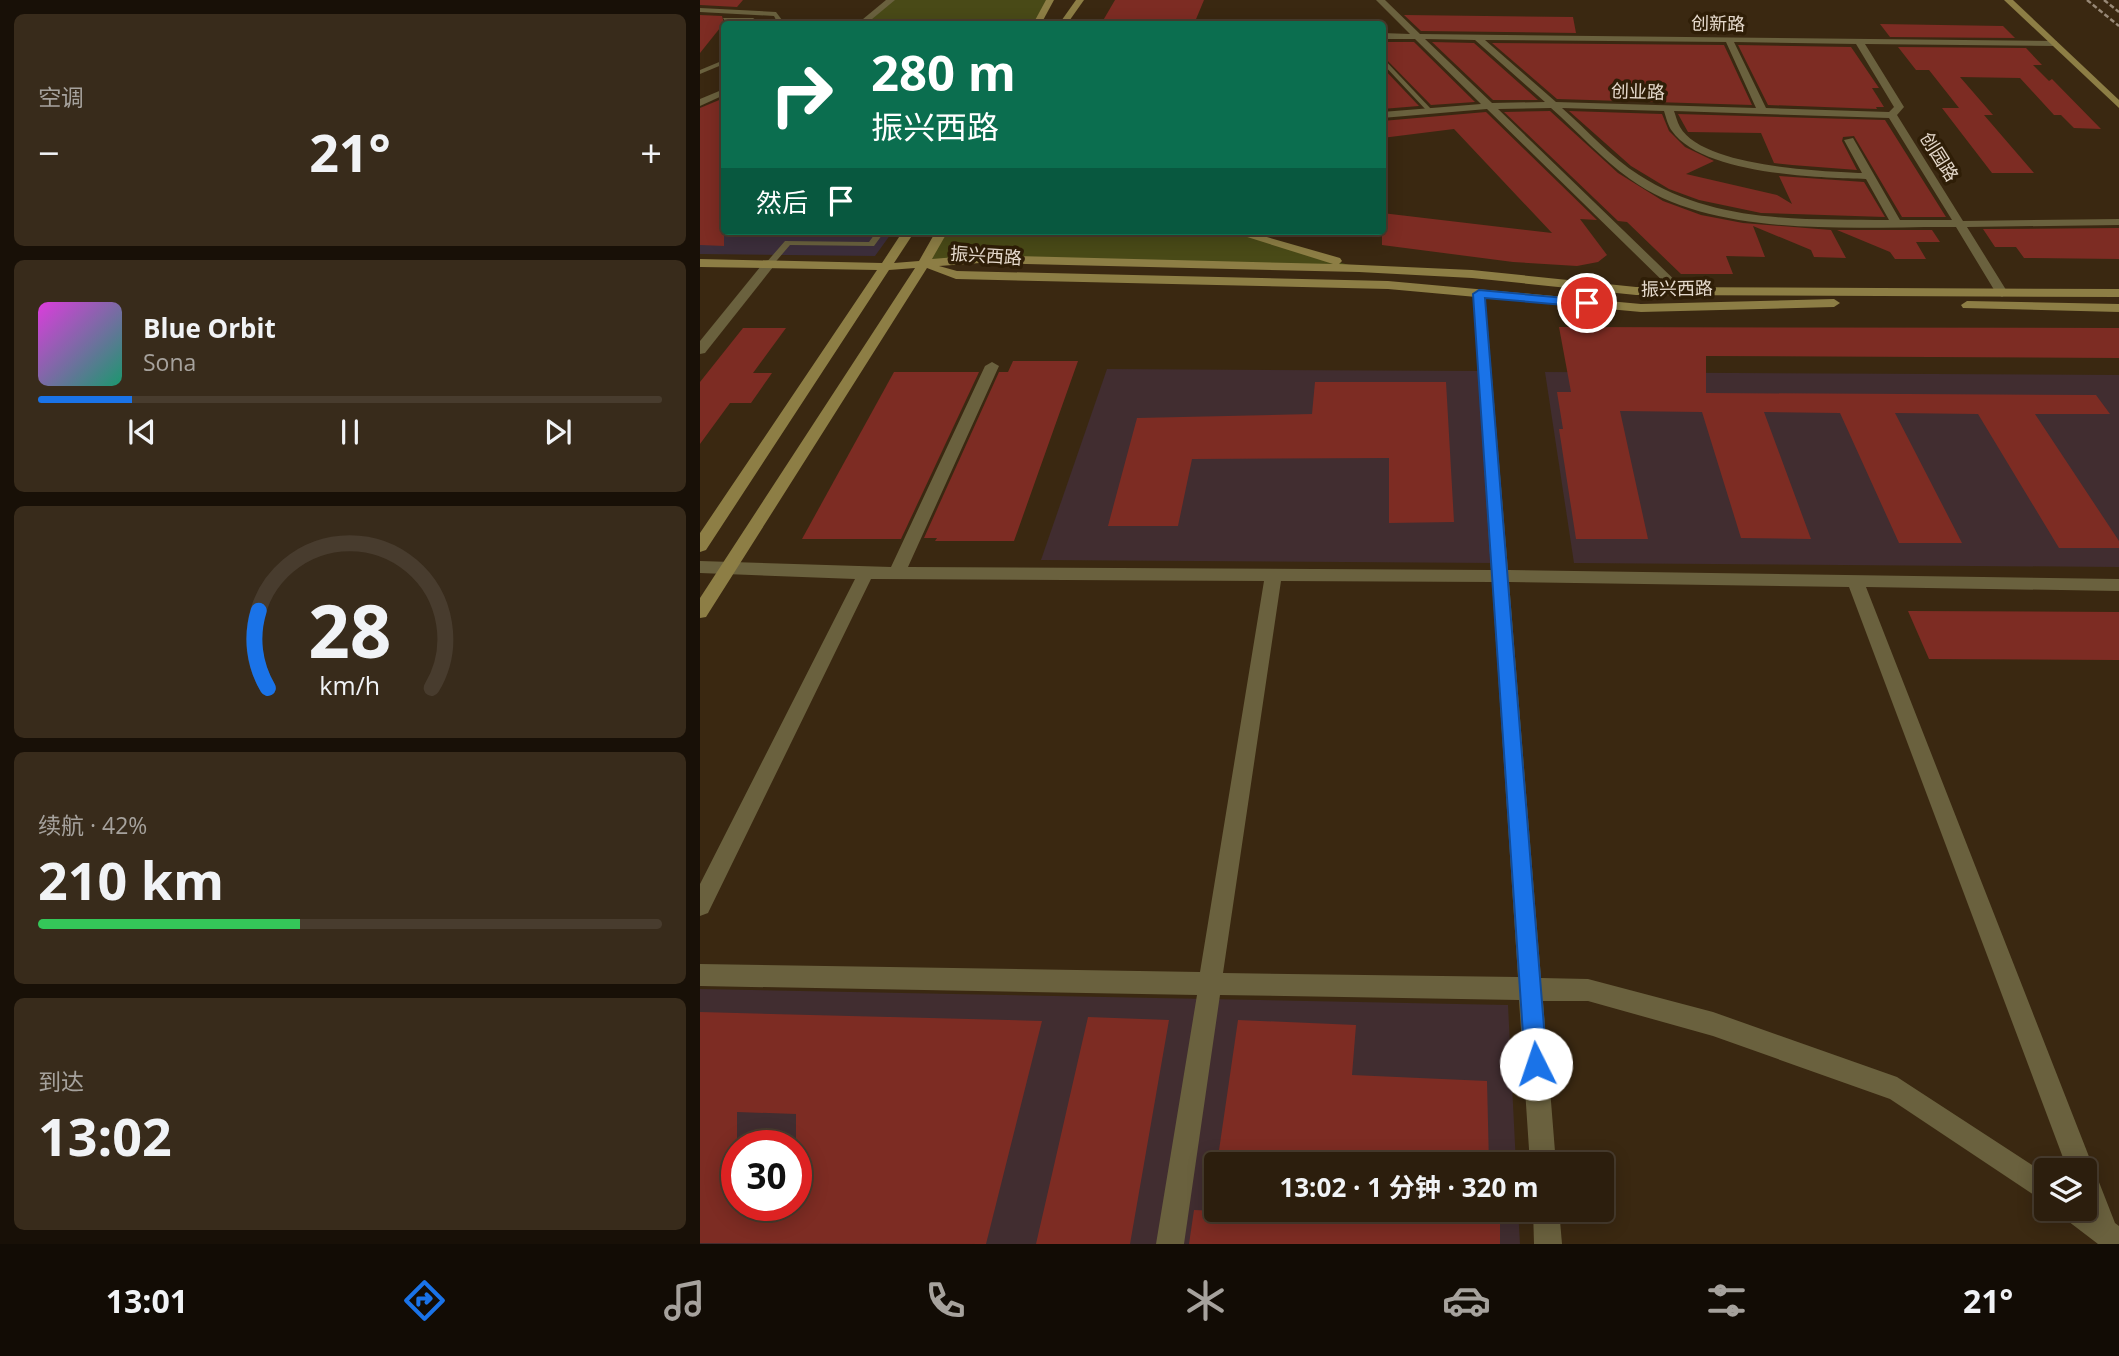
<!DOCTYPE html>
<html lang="zh">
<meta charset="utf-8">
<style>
body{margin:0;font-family:"Open Sans","Noto Sans SC",sans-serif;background:#382b1b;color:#f1f3f6;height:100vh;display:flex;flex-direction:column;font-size:26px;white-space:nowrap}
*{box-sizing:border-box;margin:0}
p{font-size:23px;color:#a6a29d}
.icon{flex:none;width:38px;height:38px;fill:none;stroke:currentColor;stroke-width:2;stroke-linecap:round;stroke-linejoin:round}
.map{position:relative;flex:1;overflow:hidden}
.sheet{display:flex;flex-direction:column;gap:14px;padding:14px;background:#181007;width:700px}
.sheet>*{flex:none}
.top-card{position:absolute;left:21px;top:21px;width:665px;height:214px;border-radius:7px;box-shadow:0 4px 18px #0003,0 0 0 2px #483c2e;background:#0b6e4f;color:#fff;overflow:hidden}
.fabs{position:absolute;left:1334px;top:1158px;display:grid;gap:14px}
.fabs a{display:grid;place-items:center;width:63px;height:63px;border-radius:7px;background:#2c1e0d;box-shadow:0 4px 18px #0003,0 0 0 2px #483c2e;font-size:35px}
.speed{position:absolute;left:21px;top:1130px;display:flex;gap:14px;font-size:35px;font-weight:700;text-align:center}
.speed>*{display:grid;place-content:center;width:91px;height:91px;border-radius:50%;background:#2c1e0d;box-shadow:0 4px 18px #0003,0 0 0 2px #483c2e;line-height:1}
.speed .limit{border:10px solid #d22;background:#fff;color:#111}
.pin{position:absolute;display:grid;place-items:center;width:60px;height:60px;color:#fff;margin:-30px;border:4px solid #fff;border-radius:50%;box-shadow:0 2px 7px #0007}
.me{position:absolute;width:77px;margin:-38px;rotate:356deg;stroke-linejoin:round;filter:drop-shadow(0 0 5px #0008)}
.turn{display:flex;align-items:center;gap:24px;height:147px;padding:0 35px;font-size:32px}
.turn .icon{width:91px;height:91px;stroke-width:2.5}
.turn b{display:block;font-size:49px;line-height:60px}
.then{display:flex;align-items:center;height:66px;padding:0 35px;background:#0003;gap:14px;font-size:26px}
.big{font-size:52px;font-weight:700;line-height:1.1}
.sheet .widget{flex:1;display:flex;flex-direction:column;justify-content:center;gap:10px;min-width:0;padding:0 24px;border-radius:10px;background:#382b1b}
.sheet .dial{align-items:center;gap:0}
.dial svg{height:182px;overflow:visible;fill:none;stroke:#483c2e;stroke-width:7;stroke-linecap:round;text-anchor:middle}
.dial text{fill:#f1f3f6;stroke:none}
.song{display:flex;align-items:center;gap:21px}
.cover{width:84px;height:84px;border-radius:10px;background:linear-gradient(135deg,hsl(300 70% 55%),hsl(160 70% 35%))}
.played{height:7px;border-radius:4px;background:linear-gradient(90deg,#1a73e8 15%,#483c2e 15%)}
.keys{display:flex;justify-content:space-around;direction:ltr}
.heat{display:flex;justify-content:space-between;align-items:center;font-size:38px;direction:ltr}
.charge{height:10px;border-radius:5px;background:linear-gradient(90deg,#34c759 42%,#483c2e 0)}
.trip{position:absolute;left:504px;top:1152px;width:410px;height:70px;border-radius:7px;background:#2c1e0d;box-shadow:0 4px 18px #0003,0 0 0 2px #483c2e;font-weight:700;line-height:70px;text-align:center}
.menu{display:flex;height:112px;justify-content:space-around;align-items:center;background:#120c05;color:#a6a29d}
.menu .icon{width:49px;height:49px}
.menu .selected{color:#1a73e8}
.menu b{font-size:32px;color:#f1f3f6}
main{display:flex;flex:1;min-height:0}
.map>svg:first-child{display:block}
.commercial{fill:#3c2e3b}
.industrial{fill:#412d30;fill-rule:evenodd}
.green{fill:#494a17}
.building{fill:#7d2c23;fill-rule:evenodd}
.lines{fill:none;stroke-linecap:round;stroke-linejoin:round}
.lane{fill:#6a613e;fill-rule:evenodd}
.street{fill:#6a613e;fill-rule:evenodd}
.secondary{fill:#8d7e45;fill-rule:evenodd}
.rail{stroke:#988977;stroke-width:2.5;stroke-dasharray:5 2.5;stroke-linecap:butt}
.route{fill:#1a73e8;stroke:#114b97;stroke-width:2}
.labels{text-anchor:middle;stroke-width:7;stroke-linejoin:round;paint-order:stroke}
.far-street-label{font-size:18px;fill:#e6dacd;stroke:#2f1e07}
</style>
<main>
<section class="sheet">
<div class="widget"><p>空调</p>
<div class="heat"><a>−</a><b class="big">21°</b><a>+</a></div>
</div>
<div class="widget">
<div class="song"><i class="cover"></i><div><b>Blue Orbit</b><p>Sona</p></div></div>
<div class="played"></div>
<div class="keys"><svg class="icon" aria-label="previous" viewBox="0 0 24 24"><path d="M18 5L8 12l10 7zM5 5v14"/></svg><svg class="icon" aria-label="pause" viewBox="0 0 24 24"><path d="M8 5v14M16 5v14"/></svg><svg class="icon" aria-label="next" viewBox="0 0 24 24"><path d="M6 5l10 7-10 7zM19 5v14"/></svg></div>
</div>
<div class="widget dial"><svg viewBox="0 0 100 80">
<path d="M14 69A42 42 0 1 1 86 69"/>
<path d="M14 69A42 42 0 0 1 10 35" stroke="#1a73e8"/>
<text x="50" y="56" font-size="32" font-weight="700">28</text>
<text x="50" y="72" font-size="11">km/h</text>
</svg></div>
<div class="widget"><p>续航 · 42%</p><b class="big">210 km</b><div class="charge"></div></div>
<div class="widget"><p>到达</p><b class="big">13:02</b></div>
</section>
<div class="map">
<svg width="1419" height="1244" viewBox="0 0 1419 1244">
<rect width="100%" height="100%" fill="#3a2811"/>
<polygon class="commercial" points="24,105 24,231 193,231 175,256 0,254 0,116"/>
<g class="industrial">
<polygon points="407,369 779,371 794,563 341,560"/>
<polygon points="845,372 1419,375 1419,567 874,563"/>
<path d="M 0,989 L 808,1005 L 816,1164 L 516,1164 L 516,1209 L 818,1209 L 820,1244 L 0,1244 ZM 37,1146 L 96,1146 L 96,1206 L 37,1206 Z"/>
</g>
<g class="green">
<polygon points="191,0 350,0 337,24 161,24"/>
<polygon points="243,231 534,231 659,268 280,259 224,263"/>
</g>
<g class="building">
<polygon points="0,0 43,0 37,7 0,5"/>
<polygon points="415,0 504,0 494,24 401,24"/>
<polygon points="0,15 22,16 24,23 0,53"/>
<polygon points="704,15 873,17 876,33 721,31"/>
<polygon points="1180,24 1303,26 1315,38 1190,37"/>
<polygon points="682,42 714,42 775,102 731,105 682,55"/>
<polygon points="732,42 774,43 838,100 793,100"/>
<polygon points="792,43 1024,45 1052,105 857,99"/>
<polygon points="1038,45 1151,47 1179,88 1172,88 1184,107 1176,107 1177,109 1068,105"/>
<polygon points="1198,47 1326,48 1342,65 1333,65 1349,81 1352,79 1401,129 1374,128 1361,115 1354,115 1320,78 1260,77 1293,115 1284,115 1334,173 1292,173 1242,108 1259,108 1229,70 1216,70"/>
<polygon points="682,67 719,106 682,109"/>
<polygon points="24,98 24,246 0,245 0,108"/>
<polygon points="850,111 918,173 963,201 1001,215 1043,223 1131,230 1146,258 1114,257 1111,250 1053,226 1065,257 1026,256 1033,274 981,274 927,222 918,221 804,112"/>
<polygon points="869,111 962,114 969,131 985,147 1014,161 986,174 1077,195 1092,204 1079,176 1164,182 1185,217 1061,213 999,200 969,189 931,166"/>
<polygon points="786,112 897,220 880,219 907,255 898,262 877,266 813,262 682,245 682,213 852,233 754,129 682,138 682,121"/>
<polygon points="978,114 1185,120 1246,217 1202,217 1154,136 1143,137 1142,141 1157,170 1092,165 1074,163 1061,133 988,132"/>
<polygon points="1419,228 1419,259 1324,258 1316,247 1295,247 1283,229"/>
<polygon points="1137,230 1232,230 1240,242 1216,242 1226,259 1195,259 1190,252"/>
<polygon points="859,327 1419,328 1419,358 1006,356 1006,393 1396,395 1410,414 1335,414 1419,541 1419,548 1359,548 1278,414 1195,413 1262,543 1199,543 1140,413 1064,412 1111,539 1041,538 1002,412 920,411 948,539 876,539 859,429 863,429 857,392 871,392"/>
<polygon points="43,328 86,328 53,373 72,373 51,403 30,403 0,444 0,382"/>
<polygon points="313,361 378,361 314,541 235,541 237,538 224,538 299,372 308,372"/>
<polygon points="194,372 279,372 201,539 102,539"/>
<polygon points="615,382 746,382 754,522 689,523 689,458 492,459 478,526 408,526 437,418 612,414"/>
<polygon points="1208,611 1419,612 1419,660 1229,659"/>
<path d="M 0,1012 L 342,1021 L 286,1244 L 0,1243 ZM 37,1112 L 96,1114 L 96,1206 L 37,1206 Z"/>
<polygon points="388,1017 469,1020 430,1244 336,1244"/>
<polygon points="538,1020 656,1025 652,1075 787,1081 789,1164 517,1164"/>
<polygon points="494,1210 800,1224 800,1244 489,1244"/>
</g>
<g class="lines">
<g class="lane">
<polygon points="0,8 76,12 82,20 79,24 73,24 76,20 74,16 0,12"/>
<polygon points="23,18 53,18 56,20 52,24 46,24 48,22 25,21"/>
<polygon points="682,57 731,109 731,111 727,111 682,63"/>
<polygon points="24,60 24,64 0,74 0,70"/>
<polygon points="177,231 185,231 174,246 90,245 72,266 65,264 85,241 169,242"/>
</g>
<g class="street">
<polygon points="186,0 195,0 166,24 157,24"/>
<path d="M 676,0 L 685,0 L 720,34 L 1357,41 L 1354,46 L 1165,44 L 1204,107 L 1197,115 L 1263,221 L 1419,219 L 1419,225 L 1267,227 L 1308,293 L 1302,297 L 1296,293 L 1256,227 C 1156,226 1014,240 930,179 C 902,159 877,131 851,108 L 798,109 L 986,291 L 984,294 L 976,294 L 787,109 L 682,118 L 682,112 L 781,104 L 715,39 L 682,39 L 682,33 L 710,34 ZM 725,39 L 775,40 L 845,102 L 792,103 ZM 785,40 L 1026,42 L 1056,108 L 856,102 ZM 1034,42 L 1156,44 L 1194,107 L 1189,112 L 1066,108 ZM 862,108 L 964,111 C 966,117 968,126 972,131 C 1002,174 1118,178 1166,179 L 1189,220 C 1104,219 1014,224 939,175 C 912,158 887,130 862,108 ZM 974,111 L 1189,118 L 1252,220 L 1200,220 L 1153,138 L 1144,140 L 1162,173 C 1120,171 1003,167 980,127 C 977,122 976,116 974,111 Z"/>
<polygon points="24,89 24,95 0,106 0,99"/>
<polygon points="69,260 73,261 73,267 5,353 0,354 0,341 65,261"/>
<path d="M 779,290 L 785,294 L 808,570 L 1419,579 L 1419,591 L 1166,587 L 1415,1223 L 1419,1226 L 1419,1244 L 1398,1244 L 1364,1218 L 1360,1209 L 1384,1209 L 1384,1171 L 1368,1171 L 1149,587 L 809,582 L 841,978 L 888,979 L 1013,1012 L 1197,1077 L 1346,1174 L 1346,1203 L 1190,1099 L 1013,1036 L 888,1001 L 843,1001 L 856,1164 L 830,1164 L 819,1000 L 520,995 L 484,1244 L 456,1244 L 497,995 L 0,986 L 0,964 L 500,972 L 564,581 L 171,579 L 8,913 L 0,916 L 0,884 L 155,579 L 0,573 L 0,561 L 191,567 L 285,366 L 292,362 L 299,366 L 208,567 L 791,570 L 773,294 ZM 581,581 L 792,582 L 818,977 L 523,973 Z"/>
<polygon points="833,1209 859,1209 862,1244 834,1244"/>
</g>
<g class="secondary">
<polygon points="346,0 354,0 341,24 333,24"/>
<polygon points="376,0 384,0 367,24 359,24"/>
<polygon points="1304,0 1313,0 1419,100 1419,108"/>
<polygon points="203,231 215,231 194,263 219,261 236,231 248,231 232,259 280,255 633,264 528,231 546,231 640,258 642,261 639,264 772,270 936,287 1419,289 1419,297 936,295 772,278 659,272 280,263 239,266 257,271 688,281 941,304 1134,299 1140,303 1134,307 941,312 688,289 256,279 227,268 6,617 0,618 0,598 215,268 189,270 6,550 0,552 0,533 177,270 0,267 0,259 182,263"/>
<polygon points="1267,301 1419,304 1419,312 1263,308 1261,305"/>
</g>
<g class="rail">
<polyline points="1387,0 1419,26"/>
<polyline points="1404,0 1419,12"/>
</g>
</g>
<polygon class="route" points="779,290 887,300 893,303 887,307 785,298 847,1064 843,1072 836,1075 828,1072 825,1064 773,294"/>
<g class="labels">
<g class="far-street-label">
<text transform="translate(1018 24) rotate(1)" y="6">创新路</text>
<text transform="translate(938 92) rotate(2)" y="6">创业路</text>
<text transform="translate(1239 157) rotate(58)" y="6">创园路</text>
<text transform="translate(286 256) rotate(4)" y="6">振兴西路</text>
<text transform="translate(977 289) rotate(-1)" y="6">振兴西路</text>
</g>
</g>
</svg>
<div class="fabs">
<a><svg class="icon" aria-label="layers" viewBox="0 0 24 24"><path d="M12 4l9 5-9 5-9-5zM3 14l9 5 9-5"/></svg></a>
</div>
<div class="speed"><div class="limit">30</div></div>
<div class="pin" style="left:887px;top:303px;background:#d93025"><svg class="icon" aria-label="arrive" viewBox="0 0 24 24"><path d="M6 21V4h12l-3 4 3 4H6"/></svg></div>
<svg class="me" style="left:836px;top:1064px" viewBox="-20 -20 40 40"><circle r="19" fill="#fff"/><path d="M0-13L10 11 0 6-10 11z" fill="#1a73e8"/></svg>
<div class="trip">13:02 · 1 分钟 · 320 m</div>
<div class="top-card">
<div class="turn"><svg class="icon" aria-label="right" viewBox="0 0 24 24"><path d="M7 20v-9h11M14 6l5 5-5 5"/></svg><div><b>280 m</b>振兴西路</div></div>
<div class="then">然后<svg class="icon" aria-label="arrive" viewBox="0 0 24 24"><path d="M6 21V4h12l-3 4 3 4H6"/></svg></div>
</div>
</div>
</main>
<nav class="menu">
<b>13:01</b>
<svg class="icon selected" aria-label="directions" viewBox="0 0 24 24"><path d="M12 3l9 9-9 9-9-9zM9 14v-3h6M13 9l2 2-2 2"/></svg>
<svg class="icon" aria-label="music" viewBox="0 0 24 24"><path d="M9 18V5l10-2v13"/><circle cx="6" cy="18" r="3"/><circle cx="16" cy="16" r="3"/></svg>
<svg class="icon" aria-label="phone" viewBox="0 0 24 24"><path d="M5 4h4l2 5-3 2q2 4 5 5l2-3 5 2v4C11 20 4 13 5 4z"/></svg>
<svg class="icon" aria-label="climate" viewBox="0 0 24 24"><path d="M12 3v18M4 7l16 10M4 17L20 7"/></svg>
<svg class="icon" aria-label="car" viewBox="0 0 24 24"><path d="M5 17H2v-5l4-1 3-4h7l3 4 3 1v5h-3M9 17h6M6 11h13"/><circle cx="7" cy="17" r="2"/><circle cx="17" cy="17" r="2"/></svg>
<svg class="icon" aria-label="filters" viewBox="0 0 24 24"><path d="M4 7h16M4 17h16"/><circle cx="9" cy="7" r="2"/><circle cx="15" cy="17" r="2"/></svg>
<b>21°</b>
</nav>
